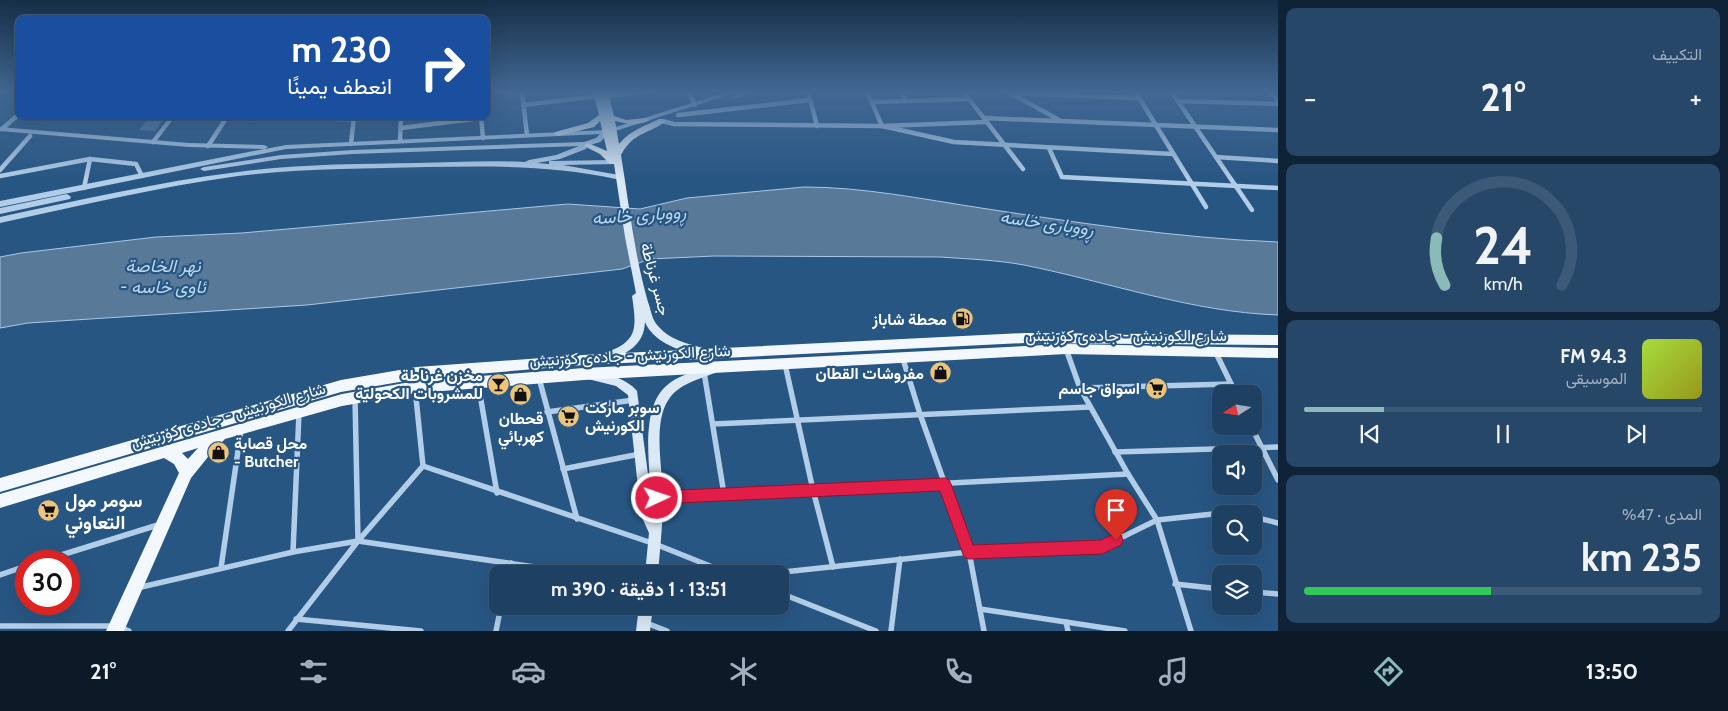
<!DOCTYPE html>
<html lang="ar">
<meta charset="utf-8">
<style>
body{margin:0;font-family:Cabin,Vazirmatn,sans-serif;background:#264768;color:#f1f3f6;direction:rtl;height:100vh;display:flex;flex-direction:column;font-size:19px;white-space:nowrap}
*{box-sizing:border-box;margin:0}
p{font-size:16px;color:#a1afbe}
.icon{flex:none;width:28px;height:28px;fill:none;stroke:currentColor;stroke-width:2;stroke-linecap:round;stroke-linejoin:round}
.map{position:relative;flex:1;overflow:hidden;direction:ltr}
.side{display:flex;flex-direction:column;gap:8px;padding:8px;background:#102336;width:450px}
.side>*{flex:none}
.guide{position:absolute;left:15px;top:15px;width:475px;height:105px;border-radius:10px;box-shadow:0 5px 20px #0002,0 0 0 1px #3c5977;direction:rtl;background:#1a4fa0;color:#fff;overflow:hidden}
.needle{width:32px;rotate:258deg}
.fabs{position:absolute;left:1212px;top:385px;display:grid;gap:10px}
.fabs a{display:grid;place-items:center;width:50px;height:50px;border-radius:10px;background:#1e4062;box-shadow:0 5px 20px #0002,0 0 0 1px #3c5977;font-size:25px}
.speed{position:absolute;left:15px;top:550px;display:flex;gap:10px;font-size:25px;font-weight:700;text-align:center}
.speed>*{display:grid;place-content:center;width:65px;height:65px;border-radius:50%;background:#1e4062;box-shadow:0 5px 20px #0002,0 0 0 1px #3c5977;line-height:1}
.speed .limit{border:8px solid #d22;background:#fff;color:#111}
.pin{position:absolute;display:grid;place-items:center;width:42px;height:42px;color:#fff;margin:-51px -21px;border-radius:50% 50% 50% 0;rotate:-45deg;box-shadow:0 0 5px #0007}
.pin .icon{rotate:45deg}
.me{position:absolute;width:55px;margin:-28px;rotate:87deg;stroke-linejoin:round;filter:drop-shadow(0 0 4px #0008)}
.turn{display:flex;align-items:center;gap:18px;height:105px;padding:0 15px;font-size:22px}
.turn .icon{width:65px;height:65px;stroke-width:2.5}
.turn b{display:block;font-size:35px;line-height:42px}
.big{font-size:38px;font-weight:700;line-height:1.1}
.side .card{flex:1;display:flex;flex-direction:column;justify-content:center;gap:8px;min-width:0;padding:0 18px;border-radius:10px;background:#264768}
.side .dial{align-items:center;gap:0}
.dial svg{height:130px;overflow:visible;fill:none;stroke:#3c5977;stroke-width:7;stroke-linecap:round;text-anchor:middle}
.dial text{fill:#f1f3f6;stroke:none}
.song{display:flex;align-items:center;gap:15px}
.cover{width:60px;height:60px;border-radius:8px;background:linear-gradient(135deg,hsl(80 70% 55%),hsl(60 70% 35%))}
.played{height:5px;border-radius:2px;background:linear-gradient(90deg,#8bbbb9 20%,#3c5977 20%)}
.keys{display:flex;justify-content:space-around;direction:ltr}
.heat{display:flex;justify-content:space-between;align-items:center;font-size:28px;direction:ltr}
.charge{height:8px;border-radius:4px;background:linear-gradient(90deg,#34c759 47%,#3c5977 0)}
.trip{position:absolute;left:489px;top:565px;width:300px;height:50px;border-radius:10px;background:#1e4062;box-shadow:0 5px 20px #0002,0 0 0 1px #3c5977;font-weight:700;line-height:50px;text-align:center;direction:rtl}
.dock{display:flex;height:80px;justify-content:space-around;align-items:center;background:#0c1a27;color:#a1afbe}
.dock .icon{width:35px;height:35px}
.dock .on{color:#8bbbb9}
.dock b{font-size:22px;color:#f1f3f6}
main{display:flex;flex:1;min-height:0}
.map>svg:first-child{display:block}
.water{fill:#597998;stroke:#a7c9e7}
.building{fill:#5581ad}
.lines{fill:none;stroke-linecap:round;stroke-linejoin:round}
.minor-far1{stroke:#b2cde7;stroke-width:4.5}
.minor{stroke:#b2cde7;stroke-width:5.5}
.tertiary{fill:#b2cde7;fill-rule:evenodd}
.secondary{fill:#dbe9f6;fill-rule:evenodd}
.primary{fill:#f3f8fe;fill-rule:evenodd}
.route{fill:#e11d48;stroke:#92132f}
.labels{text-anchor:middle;stroke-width:4.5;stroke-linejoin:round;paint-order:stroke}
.street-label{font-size:16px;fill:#fff;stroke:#285683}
.poi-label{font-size:16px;font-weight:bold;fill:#fff;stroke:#285683;text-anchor:end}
.water-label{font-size:18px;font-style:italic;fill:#bdd7ee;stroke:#285683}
.near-poi-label{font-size:19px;font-weight:bold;fill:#fff;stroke:#285683;text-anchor:start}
</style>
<main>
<section class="side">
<div class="card"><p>التكييف</p>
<div class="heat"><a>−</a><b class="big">21°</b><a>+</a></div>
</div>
<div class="card dial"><svg viewBox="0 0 100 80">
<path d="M14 69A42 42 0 1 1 86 69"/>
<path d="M14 69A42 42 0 0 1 9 40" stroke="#8bbbb9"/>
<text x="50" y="56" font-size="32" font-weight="700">24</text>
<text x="50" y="72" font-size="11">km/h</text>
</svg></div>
<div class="card">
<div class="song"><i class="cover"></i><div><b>94.3 FM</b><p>الموسيقى</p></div></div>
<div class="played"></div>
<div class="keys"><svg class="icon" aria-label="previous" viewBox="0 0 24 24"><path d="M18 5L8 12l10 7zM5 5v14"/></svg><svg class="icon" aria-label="pause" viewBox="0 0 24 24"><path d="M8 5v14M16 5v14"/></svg><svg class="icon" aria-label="next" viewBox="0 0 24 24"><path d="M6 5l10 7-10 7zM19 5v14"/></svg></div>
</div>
<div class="card"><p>المدى · 47%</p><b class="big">235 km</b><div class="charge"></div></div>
</section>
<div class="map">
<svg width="1278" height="631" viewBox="0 0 1278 631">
<rect width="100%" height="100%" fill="#285683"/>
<path class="water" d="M 804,187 C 863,187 922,199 981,208 C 1079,223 1178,238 1278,242 L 1278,315 C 1191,312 1109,282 1024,265 C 997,260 968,259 940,257 L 714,256 L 650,259 L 622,269 L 307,305 L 28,323 L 0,328 L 0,257 L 21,253 L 156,237 L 242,233 L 568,204 L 640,209 L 687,198 Z"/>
<polygon class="building" points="150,116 166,116 155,131 139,130"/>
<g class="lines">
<g class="minor-far1">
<polyline points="522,91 527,135"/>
<polyline points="688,91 695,105"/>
<polyline points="808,91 817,126"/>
<polyline points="867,91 882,126 954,142 1173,154"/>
<polyline points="900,91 906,101"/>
<polyline points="963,91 1023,169"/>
<polyline points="1007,91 1061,121 1278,130"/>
<polyline points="1135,91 1206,207"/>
<polyline points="1171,91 1252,210"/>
<polyline points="1270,91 1278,101"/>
<polyline points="486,92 491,91"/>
<polyline points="1013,93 1138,98"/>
<polyline points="605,96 652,91"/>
<polyline points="1178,101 1278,104"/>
<polyline points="872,102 968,99"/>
<polyline points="523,105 598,96"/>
<polyline points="678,115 810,100"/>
<polyline points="481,116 483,138"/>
<polyline points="226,118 354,119"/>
<polyline points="984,118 1058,121"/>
<polyline points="662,121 674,124 882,126 986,122"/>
<polyline points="401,128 481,118"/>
<polyline points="2,129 19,114"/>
<polyline points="400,141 401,116"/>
<polyline points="153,142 173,116"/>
<polyline points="351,144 354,117"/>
<polyline points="208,146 227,117"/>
<polyline points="1049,148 1062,177 1278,188"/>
<polyline points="1216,157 1278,161"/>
<polyline points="0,170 30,136"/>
<polyline points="0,176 90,159 136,164 142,176"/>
<polyline points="84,188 90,159"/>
</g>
<g class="minor">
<polyline points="1066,349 1080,388 1128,474 1157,520 1191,631"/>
<polyline points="1216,353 1236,394"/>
<polyline points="903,359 920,414 969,552 984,631"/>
<polyline points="785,364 813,490 833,567"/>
<polyline points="704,372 724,494"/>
<polyline points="539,378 577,519"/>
<polyline points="478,383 497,493"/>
<polyline points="1080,388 1231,384"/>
<polyline points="355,398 358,541"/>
<polyline points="547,412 634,400"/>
<polyline points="713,424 1090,407"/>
<polyline points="1251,426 1278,480"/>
<polyline points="1115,452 1278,447"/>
<polyline points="423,466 655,544 730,574"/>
<polyline points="563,469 640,454"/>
<polyline points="657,498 1128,474"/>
<polyline points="1254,517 1278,523"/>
<polyline points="293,552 299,413"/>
<polyline points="42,561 161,524"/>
<polyline points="221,568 241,430"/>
<polyline points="509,574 511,563"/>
<polyline points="765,574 969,552 1102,547 1157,520 1232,512 1241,514"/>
<polyline points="0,575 26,566"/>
<polyline points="1175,584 1221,589"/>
<polyline points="137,588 293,552 358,541 582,574"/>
<polyline points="1254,592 1278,594"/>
<polyline points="780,593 876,631"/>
<polyline points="980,609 1125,631"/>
<polyline points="296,619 421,631"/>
<polyline points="644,622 667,631"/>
<polyline points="1066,622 1068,631"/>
<polyline points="0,626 117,626 129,631"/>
<polyline points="288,631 358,541 423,466 415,388"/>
<polyline points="496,631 501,606"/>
<polyline points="891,631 900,559"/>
</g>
<g class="tertiary">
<path d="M 730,91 L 741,91 L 609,133 L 600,142 L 587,146 L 586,149 L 560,159 L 537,163 L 549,164 L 549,161 L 552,161 L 613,160 L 617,162 L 616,164 L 563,165 L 619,175 L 619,179 L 616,179 C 553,165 491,166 427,167 C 364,169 301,168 238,176 C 158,187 79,206 0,223 L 0,217 C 79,200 158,182 238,172 C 297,164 356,164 416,163 C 452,162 489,160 525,162 L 529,160 L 556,155 L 579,146 L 352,154 L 281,159 L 204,171 L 200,169 L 204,167 L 281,155 L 352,150 L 584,142 L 596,138 L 600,134 L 286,149 L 0,207 L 0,201 L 264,149 L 189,147 L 0,131 L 0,127 L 189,143 L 264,145 L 268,147 L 265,149 L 286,145 L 606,130 Z"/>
<polygon points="744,91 755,91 734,99 731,97"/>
<polygon points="67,194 71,197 70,199 0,214 0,208"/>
</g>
<g class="secondary">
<path d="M 593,91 L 608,91 L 614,116 L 626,120 L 646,118 L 650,120 C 640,126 626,124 615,121 L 619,144 C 629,131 645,126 659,119 L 662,119 L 666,121 C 648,135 634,131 621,155 C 629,204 634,254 648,302 C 651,310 652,320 658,326 C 672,342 691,344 710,350 L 711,353 L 710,356 C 704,358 700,356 694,354 C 675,349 653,341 645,322 C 644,346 626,354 606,361 L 602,360 L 601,357 L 602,354 C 638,342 637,330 632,296 L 636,293 L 625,237 L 614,164 L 610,164 L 600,154 L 584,146 L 588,143 L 607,151 L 600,121 L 594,127 L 558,136 L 554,134 L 555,132 L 588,123 L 599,115 Z"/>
<path d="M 711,366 L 715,367 L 716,370 L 715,373 C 699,379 679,384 669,399 C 652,423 663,470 663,497 C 663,523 660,548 658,574 L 645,574 L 649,533 L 641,515 L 628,395 L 616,386 L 588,379 L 587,376 L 588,373 C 601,369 629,380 637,391 L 651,497 C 650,466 640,411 665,387 C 678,375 695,371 711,366 Z"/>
<polygon points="639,606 653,606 650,631 636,631"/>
</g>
<g class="primary">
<polygon points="1025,333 1278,335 1278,345 1025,343 583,365 417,379 341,392 0,492 0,478 341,380 417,367 583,355"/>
<path d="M 1066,344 L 1278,348 L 1278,358 L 1066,354 L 584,380 L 416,393 L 342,406 L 225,439 L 212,452 L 191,478 L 124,631 L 106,631 L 179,473 L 174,464 L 164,458 L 0,508 L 0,494 L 342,394 L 416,381 L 584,368 ZM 198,448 L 188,459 L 182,453 Z"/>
</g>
</g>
<linearGradient id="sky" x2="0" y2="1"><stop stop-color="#162f48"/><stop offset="0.51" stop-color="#426893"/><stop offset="1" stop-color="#426893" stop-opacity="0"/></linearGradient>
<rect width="1278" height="180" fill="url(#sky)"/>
<polygon class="route" points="945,478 949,480 951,484 973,545 1101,540 1116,533 1121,535 1123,540 1121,545 1102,554 969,559 964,557 940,491 657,504 652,502 650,498 652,493 657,491"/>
<defs>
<symbol id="fuel-disc" viewBox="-11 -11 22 22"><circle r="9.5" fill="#eec578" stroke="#285683"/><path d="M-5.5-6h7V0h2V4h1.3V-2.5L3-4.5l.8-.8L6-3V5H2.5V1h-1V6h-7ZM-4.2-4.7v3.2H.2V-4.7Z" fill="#111"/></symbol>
<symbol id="shop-disc" viewBox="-11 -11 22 22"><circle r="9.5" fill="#eec578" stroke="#285683"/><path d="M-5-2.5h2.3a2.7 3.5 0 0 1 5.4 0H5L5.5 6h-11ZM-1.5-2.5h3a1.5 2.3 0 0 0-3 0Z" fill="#111"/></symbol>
<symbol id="bar-disc" viewBox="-11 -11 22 22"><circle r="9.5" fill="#eec578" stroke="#285683"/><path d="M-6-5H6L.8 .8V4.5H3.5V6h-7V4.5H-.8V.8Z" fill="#111"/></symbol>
<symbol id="supermarket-disc" viewBox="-11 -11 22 22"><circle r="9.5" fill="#eec578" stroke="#285683"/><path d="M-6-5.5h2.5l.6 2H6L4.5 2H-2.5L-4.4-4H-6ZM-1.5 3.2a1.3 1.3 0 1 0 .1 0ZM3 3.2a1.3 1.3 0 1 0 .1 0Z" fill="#111"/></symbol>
</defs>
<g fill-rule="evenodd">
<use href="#fuel-disc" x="950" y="306" width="25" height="25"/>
<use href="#shop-disc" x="928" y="360" width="25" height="25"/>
<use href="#bar-disc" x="486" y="372" width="25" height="25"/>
<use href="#supermarket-disc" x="1144" y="376" width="25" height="25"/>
<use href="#shop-disc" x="508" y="382" width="25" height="25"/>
<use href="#supermarket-disc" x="556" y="404" width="25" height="25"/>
<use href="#shop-disc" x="206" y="440" width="25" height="25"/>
<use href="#supermarket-disc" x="36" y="498" width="25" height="25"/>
</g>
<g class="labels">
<g class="street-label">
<text transform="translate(656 279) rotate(75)" y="6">جسر غرناطة</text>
<text x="1126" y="341">شارع الكورنيش - جادەی کۆرنیش</text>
<text transform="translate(630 355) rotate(-3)" y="6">شارع الكورنيش - جادەی کۆرنیش</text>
<text transform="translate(228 415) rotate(-16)" y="6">شارع الكورنيش - جادەی کۆرنیش</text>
</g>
<g class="poi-label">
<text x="947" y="325">محطة شاباز</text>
<text x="924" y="379">مفروشات القطان</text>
<text x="483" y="381">مخزن غرناطة<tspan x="483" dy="18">للمشروبات الكحولية</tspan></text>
<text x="1140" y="394">اسواق جاسم</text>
<text x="585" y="413" text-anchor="start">سوبر ماركت<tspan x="585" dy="18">الكورنيش</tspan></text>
<text x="521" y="424" text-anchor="middle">قحطان<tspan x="521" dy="18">كهربائي</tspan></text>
<text x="234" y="449" text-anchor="start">محل قصابة<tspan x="234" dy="18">- Butcher</tspan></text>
</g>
<g class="water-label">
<text transform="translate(639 215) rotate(-4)" y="6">ڕووباری خاسە</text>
<text transform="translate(1047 223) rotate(8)" y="6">ڕووباری خاسە</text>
<text x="163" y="272">نهر الخاصة<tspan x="163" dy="21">- ئاوی خاسە</tspan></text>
</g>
<g class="near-poi-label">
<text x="65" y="507">سومر مول<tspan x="65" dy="22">التعاوني</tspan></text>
</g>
</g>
</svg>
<div class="fabs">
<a><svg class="needle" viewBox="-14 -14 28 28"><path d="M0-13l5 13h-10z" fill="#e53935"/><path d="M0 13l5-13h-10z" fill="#a1afbe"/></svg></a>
<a><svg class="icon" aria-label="sound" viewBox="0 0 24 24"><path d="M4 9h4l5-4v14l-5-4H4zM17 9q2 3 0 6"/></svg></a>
<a><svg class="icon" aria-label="search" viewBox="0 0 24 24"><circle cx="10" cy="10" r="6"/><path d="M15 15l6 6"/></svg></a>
<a><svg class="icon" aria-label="layers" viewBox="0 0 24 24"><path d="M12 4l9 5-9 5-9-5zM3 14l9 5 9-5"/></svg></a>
</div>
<div class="speed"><div class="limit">30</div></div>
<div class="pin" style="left:1116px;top:540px;background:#d93025"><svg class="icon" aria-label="arrive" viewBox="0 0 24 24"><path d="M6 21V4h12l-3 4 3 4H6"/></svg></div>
<svg class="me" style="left:657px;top:498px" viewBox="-20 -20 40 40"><circle r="17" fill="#e11d48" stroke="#fff" stroke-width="3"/><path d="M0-11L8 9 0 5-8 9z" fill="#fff"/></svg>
<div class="trip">13:51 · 1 دقيقة · 390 m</div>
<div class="guide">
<div class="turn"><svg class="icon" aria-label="right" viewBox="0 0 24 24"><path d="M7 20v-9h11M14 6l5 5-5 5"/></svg><div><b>230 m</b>انعطف يمينًا</div></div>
</div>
</div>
</main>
<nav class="dock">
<b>13:50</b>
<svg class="icon on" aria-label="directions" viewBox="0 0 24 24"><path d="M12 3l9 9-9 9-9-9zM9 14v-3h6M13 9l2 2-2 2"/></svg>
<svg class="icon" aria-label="music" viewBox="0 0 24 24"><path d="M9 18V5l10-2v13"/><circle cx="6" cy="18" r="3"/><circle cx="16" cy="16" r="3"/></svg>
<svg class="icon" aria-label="phone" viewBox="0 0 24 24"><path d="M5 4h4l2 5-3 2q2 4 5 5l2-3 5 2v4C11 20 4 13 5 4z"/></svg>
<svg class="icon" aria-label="climate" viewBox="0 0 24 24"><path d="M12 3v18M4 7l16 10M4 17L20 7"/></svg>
<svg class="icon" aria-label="car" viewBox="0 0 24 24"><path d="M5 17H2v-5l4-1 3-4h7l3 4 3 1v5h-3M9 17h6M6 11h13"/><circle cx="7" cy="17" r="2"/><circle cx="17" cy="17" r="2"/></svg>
<svg class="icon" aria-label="filters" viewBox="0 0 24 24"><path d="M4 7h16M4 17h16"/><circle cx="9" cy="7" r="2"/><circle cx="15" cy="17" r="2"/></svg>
<b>21°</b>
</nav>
